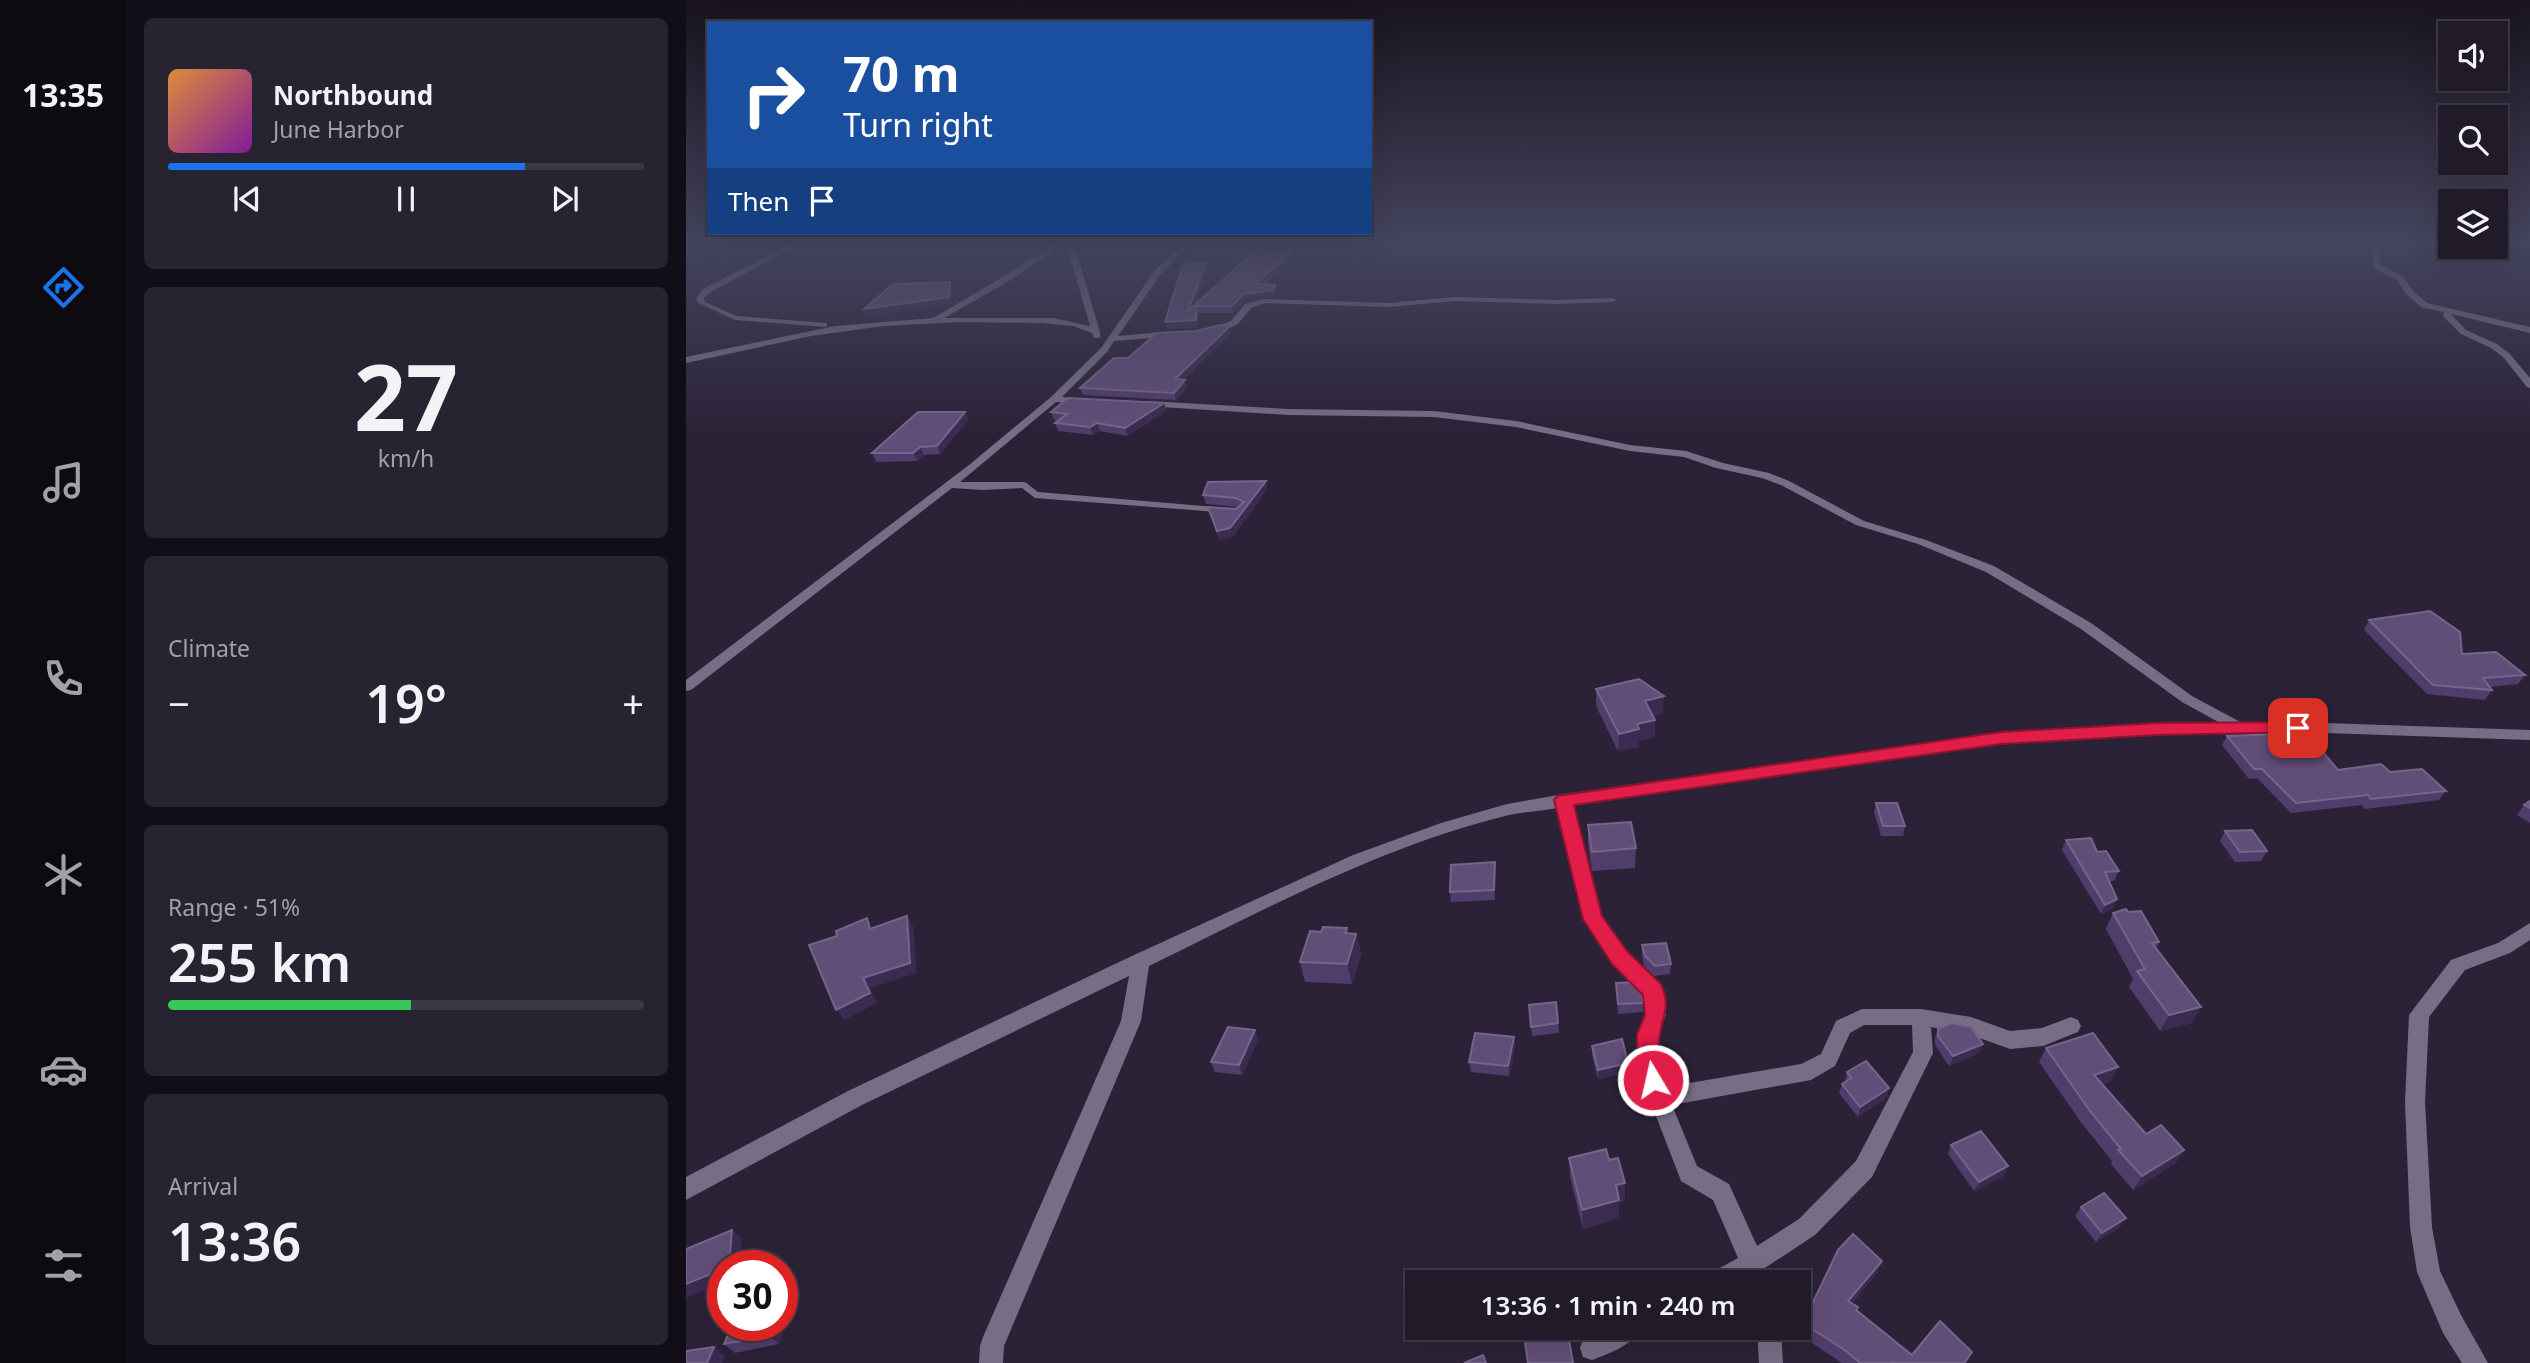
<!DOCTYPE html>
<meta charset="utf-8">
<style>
body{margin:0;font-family:"Noto Sans",sans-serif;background:#282331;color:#f1f3f6;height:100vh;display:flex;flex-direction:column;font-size:26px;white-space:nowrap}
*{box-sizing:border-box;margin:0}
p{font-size:23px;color:#a2a1a8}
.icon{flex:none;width:38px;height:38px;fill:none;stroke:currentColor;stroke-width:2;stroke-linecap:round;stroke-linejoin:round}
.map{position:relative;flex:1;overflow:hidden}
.drawer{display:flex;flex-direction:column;gap:18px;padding:18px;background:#120e17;width:560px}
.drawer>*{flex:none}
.guide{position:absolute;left:21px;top:21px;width:665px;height:214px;border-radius:0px;box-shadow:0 7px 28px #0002,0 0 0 2px #3d3846;background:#1a4fa0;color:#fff;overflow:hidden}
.fabs{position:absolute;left:1752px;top:21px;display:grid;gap:14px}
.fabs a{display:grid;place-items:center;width:70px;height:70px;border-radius:0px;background:#201a29;box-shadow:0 7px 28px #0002,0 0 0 2px #3d3846;font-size:35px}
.speed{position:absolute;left:21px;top:1250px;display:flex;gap:14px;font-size:35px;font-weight:700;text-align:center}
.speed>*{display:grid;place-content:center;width:91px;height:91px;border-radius:50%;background:#201a29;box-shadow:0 7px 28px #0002,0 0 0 2px #3d3846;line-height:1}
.speed .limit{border:10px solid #d22;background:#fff;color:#111}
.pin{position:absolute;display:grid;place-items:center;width:60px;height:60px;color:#fff;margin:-30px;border-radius:14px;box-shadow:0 4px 10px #0006}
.me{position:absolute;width:77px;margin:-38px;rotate:351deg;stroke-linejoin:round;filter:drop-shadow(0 0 5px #0008)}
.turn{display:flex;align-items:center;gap:24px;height:147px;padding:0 21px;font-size:32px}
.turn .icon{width:91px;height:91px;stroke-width:2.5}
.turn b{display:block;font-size:49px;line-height:60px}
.then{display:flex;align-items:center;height:66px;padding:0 21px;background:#0003;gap:14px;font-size:26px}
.big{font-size:52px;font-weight:600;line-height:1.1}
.drawer .tile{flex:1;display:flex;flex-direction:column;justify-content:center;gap:10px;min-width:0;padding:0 24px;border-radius:10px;background:#282331}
.drawer .dial{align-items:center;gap:0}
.dial b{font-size:91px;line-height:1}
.song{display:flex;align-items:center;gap:21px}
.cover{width:84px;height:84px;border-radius:10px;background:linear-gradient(135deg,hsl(30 70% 55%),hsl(290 70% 35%))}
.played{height:7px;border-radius:4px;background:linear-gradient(90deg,#1a73e8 75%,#3d3846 75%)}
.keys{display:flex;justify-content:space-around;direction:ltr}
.heat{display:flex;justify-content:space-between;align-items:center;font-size:38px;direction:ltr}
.charge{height:10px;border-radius:5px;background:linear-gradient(90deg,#34c759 51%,#3d3846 0)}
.trip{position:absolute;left:719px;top:1270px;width:406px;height:70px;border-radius:0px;background:#201a29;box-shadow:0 7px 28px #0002,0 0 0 2px #3d3846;font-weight:600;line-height:70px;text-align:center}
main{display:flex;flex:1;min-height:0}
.dock{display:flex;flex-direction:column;width:126px;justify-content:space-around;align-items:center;background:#0d0a10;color:#a2a1a8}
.dock .icon{width:49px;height:49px}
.dock .selected{color:#1a73e8}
.dock b{font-size:32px;color:#f1f3f6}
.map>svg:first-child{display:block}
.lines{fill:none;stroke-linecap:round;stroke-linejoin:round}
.street{fill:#776e86;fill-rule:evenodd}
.wall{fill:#513d6b}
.shaded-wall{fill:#3b2b50}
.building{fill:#614e78;stroke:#75658a;stroke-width:2}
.route{fill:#e11d48;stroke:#92132f;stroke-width:2}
</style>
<main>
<nav class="dock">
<b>13:35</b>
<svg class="icon selected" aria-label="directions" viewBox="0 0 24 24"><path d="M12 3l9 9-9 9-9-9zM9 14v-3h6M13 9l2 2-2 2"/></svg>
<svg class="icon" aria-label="music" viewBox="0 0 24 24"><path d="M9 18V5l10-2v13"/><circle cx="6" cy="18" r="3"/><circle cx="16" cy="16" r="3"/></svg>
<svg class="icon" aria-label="phone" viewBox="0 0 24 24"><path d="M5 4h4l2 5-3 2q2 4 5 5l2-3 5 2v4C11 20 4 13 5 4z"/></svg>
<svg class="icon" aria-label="climate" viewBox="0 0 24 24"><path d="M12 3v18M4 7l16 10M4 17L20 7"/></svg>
<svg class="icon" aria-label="car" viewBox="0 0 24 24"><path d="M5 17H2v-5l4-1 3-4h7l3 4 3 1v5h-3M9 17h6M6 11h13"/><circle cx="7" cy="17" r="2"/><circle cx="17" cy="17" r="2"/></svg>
<svg class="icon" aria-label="filters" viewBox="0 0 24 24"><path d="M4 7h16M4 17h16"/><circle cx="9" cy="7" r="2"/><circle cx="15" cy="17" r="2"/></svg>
</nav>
<section class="drawer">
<div class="tile">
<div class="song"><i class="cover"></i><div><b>Northbound</b><p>June Harbor</p></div></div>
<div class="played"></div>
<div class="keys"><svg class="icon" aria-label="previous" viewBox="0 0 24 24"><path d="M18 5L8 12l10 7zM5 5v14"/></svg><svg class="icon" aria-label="pause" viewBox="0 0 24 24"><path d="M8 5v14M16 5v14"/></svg><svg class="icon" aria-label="next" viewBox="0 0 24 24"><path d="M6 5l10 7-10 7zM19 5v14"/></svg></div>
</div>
<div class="tile dial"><b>27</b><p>km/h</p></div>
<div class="tile"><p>Climate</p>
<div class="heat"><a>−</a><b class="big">19°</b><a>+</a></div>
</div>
<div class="tile"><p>Range · 51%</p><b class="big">255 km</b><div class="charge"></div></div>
<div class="tile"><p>Arrival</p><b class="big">13:36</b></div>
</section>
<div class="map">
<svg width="1844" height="1363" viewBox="0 0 1844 1363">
<rect width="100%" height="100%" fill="#2b2237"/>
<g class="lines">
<g class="street">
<polygon points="110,241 119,241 23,293 18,298 19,302 51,316 138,323 141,323 141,327 49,320 12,303 10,298 17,289"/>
<path d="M 372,241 L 387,241 L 414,332 L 414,338 L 408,338 L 406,333 L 387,326 L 355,323 L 272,322 L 198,326 L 125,336 L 0,363 L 0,357 L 149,326 L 247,318 L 322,274 ZM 380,242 L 404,326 L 367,318 L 258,318 L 328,278 Z"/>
<polygon points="501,241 508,241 475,274 432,336 487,331 490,332 490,336 428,341 421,352 376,397 399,399 399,403 370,402 274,482 339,482 352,492 541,508 547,511 545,513 349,498 336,488 297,490 266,488 5,690 0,691 0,680 283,465 365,397 415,348 469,270"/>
<polygon points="1685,241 1692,241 1695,265 1717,276 1727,291 1741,303 1844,327 1844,333 1765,314 1780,330 1811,344 1823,353 1844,378 1844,388 1841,387 1817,357 1805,348 1775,334 1757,316 1758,312 1735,307 1720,294 1711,280 1688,268"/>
<polygon points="768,297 872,300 927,298 931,300 927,302 872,304 768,301 703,307 579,303 565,308 551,325 524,334 520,331 545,321 559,304 578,299 703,303"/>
<path d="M 462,401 L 602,409 L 748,411 L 830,421 L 944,445 L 1000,451 L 1037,463 L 1083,473 L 1103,481 L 1178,521 L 1240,540 L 1308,566 L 1405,623 L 1506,696 L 1558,724 L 1640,723 L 1844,730 L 1844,740 L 1640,733 L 1471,734 L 1315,743 L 887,806 L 915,917 L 941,953 L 974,985 L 980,1015 L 972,1034 L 972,1061 L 980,1087 L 1115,1064 L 1135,1054 L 1150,1021 L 1176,1009 L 1235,1009 L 1285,1017 L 1324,1031 L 1356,1028 L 1385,1017 L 1392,1020 L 1395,1026 L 1392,1032 L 1357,1046 L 1324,1049 L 1285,1035 L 1245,1027 L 1247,1053 L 1186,1177 L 1129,1235 L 1079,1268 L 1084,1283 L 1060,1283 L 1059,1279 L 1053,1283 L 1017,1283 L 1021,1275 L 1052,1258 L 1027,1200 L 995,1181 L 992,1173 L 963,1098 L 952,1061 L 952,1034 L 960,1015 L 958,994 L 927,963 L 898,919 L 872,808 C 855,811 836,812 819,816 C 694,847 578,910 463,966 L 455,1021 L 318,1346 L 317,1363 L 293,1363 L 294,1346 L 297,1337 L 435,1021 L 443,976 L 176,1105 L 0,1200 L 0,1177 L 162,1091 L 448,955 L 667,855 L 755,823 L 821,804 L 878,794 L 1315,733 L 1471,724 L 1536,724 L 1496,702 L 1395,629 L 1300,572 L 1232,544 L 1170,525 L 1095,485 L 1076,478 L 1030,468 L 998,457 L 944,451 L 830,427 L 748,417 L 602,415 L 459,406 L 459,402 ZM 1178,1025 L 1226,1025 L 1227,1052 L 1170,1161 L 1113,1219 L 1071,1246 L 1043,1184 L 1011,1166 L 986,1105 L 1125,1080 L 1149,1066 L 1164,1033 Z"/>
<polygon points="1844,923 1844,940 1824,953 1779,970 1743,1017 1739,1102 1746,1227 1754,1271 1775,1315 1802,1363 1776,1363 1757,1333 1731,1272 1724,1227 1719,1102 1723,1015 1765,960 1812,943"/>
<path d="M 918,1328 L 955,1328 C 949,1344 922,1354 906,1360 L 897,1357 L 894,1348 L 897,1339 Z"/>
<polygon points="1071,1328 1095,1328 1097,1363 1073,1363"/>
</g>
</g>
<g class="wall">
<polygon points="606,252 607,258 578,285 589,285 590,292 588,297 559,300 547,313 513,313 511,327 481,329 520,263 521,270 509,305"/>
<polygon points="544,334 497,380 501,388 490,400 397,395 394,388 442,358"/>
<polygon points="478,403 480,411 441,436 414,431 407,435 372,431 369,423 372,421 368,420 365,412"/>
<polygon points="279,412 282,420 254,454 238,455 231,461 190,462 186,453"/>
<polygon points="581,489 547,537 533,540 522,507 550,509 553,507 520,504 517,495"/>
<polygon points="1683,620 1776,654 1839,675 1832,684 1803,687 1806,690 1799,700 1741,694 1678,630"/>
<polygon points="910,689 977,713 967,716 969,720 969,737 953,740 953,747 932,751 910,706"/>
<polygon points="1541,736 1652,770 1704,772 1760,791 1753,800 1679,809 1676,805 1605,813 1571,778 1563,779 1536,745"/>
<polygon points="1844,801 1844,823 1831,815 1838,805"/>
<polygon points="1190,803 1219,826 1217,836 1195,836 1188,812"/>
<polygon points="902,825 950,848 949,868 906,871 902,845"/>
<polygon points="1539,831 1581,851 1575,861 1549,862 1534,841"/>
<polygon points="1380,840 1411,852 1433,871 1428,881 1423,881 1431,899 1426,909 1415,914 1376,850"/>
<polygon points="809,872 809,900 765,902 764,892"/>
<polygon points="1427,913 1473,942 1470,948 1506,1023 1474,1031 1443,987 1447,979 1420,929"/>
<polygon points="661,928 662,933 670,934 675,953 666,984 619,982 614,962 635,932"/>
<polygon points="956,945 985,964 984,974 968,976 958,966 956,955"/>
<polygon points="930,983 957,1003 957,1012 932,1014"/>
<polygon points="843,1005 872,1023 873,1033 846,1036"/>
<polygon points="1252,1029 1297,1044 1293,1053 1263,1066 1249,1045 1249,1038"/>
<polygon points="828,1037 829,1047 823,1076 785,1072 783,1062"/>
<polygon points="572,1040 556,1075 529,1072 525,1062"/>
<polygon points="906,1046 942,1063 942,1073 912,1079 906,1055"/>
<polygon points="1360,1048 1425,1081 1416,1084 1460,1134 1490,1163 1447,1190 1425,1164 1426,1161 1397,1125 1353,1062"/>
<polygon points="1161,1072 1203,1088 1200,1098 1172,1117 1153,1093 1156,1084 1159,1082"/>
<polygon points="1265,1145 1318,1176 1288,1191 1262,1154"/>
<polygon points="883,1158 923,1160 939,1183 939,1201 933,1203 933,1218 897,1229 884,1177"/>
<polygon points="1395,1207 1434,1227 1410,1242 1389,1216"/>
<polygon points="1196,1261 1191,1273 1166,1303 1171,1310 1226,1355 1286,1352 1280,1363 1156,1363 1114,1335 1117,1323"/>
<polygon points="106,1307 93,1344 49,1353 38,1344"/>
</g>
<g class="shaded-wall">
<polygon points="606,252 607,258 570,291 569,284"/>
<polygon points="520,263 521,270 504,318 502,311"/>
<polygon points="264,282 266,289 266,304 181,316 178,309"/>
<polygon points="589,285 590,292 588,297 559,300 547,313 546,306 558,294"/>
<polygon points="511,306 513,313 511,327 481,329 479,322"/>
<polygon points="543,327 544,334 491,387 489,379"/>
<polygon points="499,380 501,388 490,400 488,393"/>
<polygon points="478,403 480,411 441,436 439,428"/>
<polygon points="279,412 282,420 254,454 251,446"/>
<polygon points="411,423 414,431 407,435 404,427"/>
<polygon points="234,447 238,455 231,461 227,453"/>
<polygon points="580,481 581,489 547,537 533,540 531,531"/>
<polygon points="978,696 977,713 958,718 959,701"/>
<polygon points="969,720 969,737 953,740 953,747 932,751 933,734 951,724"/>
<polygon points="809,862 809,900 808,890"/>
<polygon points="1431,899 1426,909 1415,914 1419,905"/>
<polygon points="221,916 227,926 231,973 184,988 191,1003 158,1020 150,1010"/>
<polygon points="670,934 675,953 666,984 661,964"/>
<polygon points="1515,1007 1506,1023 1474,1031 1483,1015"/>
<polygon points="569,1030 572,1040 556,1075 553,1065"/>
<polygon points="828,1037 829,1047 823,1076 822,1066"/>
<polygon points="1297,1044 1293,1053 1263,1066 1267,1056"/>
<polygon points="942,1063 942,1073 912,1079 912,1070"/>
<polygon points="1432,1067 1425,1081 1401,1089 1408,1075"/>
<polygon points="1203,1088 1200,1098 1172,1117 1174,1107"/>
<polygon points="1498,1150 1490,1163 1447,1190 1456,1176"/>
<polygon points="1322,1166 1318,1176 1288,1191 1293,1182"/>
<polygon points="939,1183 939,1201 933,1203 933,1218 897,1229 896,1210 930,1185"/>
<polygon points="1440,1218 1434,1227 1410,1242 1416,1233"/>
<polygon points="46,1230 56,1239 54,1265 43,1265"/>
<polygon points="1196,1261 1191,1273 1158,1313 1162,1301"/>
<polygon points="37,1269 37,1282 0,1298 0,1284"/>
<polygon points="96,1299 106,1307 93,1344 83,1336 87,1325 96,1325"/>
<polygon points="28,1347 39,1356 36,1363 21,1363"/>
</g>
<g class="building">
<polygon points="570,250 606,252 569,284 589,285 587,290 558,294 546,306 511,306 510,320 479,322 497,265 520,263 502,311"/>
<polygon points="264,282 263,297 178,309 207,284"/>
<polygon points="534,325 543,327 489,379 499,380 488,393 394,388 428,358 442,358 471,333 510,331"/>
<polygon points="382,398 478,403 439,428 411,423 404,427 369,423 381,414 365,412"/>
<polygon points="232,412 279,412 251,446 234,447 227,453 186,453"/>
<polygon points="580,481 544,528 531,531 522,507 550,509 558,502 550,498 517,495 522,482"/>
<polygon points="1744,611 1774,632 1776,654 1810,652 1839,675 1797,678 1806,690 1747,685 1683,620"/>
<polygon points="953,679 978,696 959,701 969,720 951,724 953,729 933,734 910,689"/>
<polygon points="1621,733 1652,770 1695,764 1704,772 1736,769 1760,791 1685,799 1682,795 1610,803 1576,769 1568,769 1541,736"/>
<polygon points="1844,801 1844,808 1838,805"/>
<polygon points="1190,803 1211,803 1219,826 1197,826"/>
<polygon points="945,822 950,848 906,852 902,825"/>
<polygon points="1566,830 1581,851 1554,852 1539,831"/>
<polygon points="1405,838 1411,852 1420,851 1433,871 1419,872 1431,899 1419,905 1380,840"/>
<polygon points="809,862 808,890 764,892 765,865"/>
<polygon points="1440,909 1442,912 1455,911 1473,942 1466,943 1515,1007 1483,1015 1451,971 1459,969 1427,913"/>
<polygon points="221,916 224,963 177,978 184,993 150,1010 123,945 151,936 150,931 181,918 184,929"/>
<polygon points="637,927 661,928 659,933 670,934 661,964 614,962 624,931 635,932"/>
<polygon points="980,943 985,964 969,966 959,956 956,945"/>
<polygon points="952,982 956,985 957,1003 932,1004 930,983"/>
<polygon points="870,1002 872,1023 845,1027 843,1005"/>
<polygon points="1265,1023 1285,1027 1297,1044 1267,1056 1252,1036 1252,1029"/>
<polygon points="542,1027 569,1030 553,1065 525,1062"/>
<polygon points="789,1033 828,1037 822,1066 783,1062"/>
<polygon points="1407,1033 1432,1067 1408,1075 1460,1134 1475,1125 1498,1150 1456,1176 1432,1150 1435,1149 1404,1111 1360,1048"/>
<polygon points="936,1039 942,1063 912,1070 906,1046"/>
<polygon points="1180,1061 1203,1088 1174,1107 1156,1084 1165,1078 1161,1072"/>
<polygon points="1295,1131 1322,1166 1293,1182 1265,1145"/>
<polygon points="920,1149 923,1160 932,1158 939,1183 930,1185 933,1200 896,1210 883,1158"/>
<polygon points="1418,1193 1440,1218 1416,1233 1395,1207"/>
<polygon points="46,1230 43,1265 37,1265 37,1269 0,1284 0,1249"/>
<polygon points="1167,1234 1196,1261 1162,1301 1172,1307 1170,1310 1226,1355 1254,1321 1286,1352 1278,1363 1208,1363 1207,1362 1206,1363 1174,1363 1160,1351 1117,1323 1152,1250"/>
<polygon points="46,1325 87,1325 83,1336 38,1344"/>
<polygon points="837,1328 881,1328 887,1363 842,1363"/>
<polygon points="28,1347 21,1363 0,1363 0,1351"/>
<polygon points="797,1355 800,1363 778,1363"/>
</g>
<linearGradient id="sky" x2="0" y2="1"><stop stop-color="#18131e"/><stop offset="0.56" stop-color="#44445e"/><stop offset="1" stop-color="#44445e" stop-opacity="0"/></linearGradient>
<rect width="1844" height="432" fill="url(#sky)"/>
<path class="route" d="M 1612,722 L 1618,724 L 1620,728 L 1618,732 L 1471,735 L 1315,744 L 888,805 L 916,916 L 941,951 L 975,984 C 985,1005 977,1015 974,1034 C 971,1050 975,1065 979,1080 L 976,1087 L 967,1090 L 959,1087 L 951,1061 L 951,1034 L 959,1015 L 957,995 L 926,964 L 897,919 L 868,800 L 871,796 L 1315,732 L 1471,723 Z"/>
</svg>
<div class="fabs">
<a><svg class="icon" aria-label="sound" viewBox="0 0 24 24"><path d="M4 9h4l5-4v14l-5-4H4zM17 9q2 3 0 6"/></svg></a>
<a><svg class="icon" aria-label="search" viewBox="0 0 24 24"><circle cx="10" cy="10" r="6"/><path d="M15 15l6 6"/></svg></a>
<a><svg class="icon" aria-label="layers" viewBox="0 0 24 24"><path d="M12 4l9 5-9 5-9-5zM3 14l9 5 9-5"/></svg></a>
</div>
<div class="speed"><div class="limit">30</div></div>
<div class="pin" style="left:1612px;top:728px;background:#d93025"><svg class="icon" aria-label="arrive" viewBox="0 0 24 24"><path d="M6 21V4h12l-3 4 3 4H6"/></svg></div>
<svg class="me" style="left:967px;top:1080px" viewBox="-20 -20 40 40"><circle r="17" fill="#e11d48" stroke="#fff" stroke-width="3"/><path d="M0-11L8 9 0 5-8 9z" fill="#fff"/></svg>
<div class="trip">13:36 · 1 min · 240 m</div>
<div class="guide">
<div class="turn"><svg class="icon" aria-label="right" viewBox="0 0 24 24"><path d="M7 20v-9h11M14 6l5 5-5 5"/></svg><div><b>70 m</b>Turn right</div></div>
<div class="then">Then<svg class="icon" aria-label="arrive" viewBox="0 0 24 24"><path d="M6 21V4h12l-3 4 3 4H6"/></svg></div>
</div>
</div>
</main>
